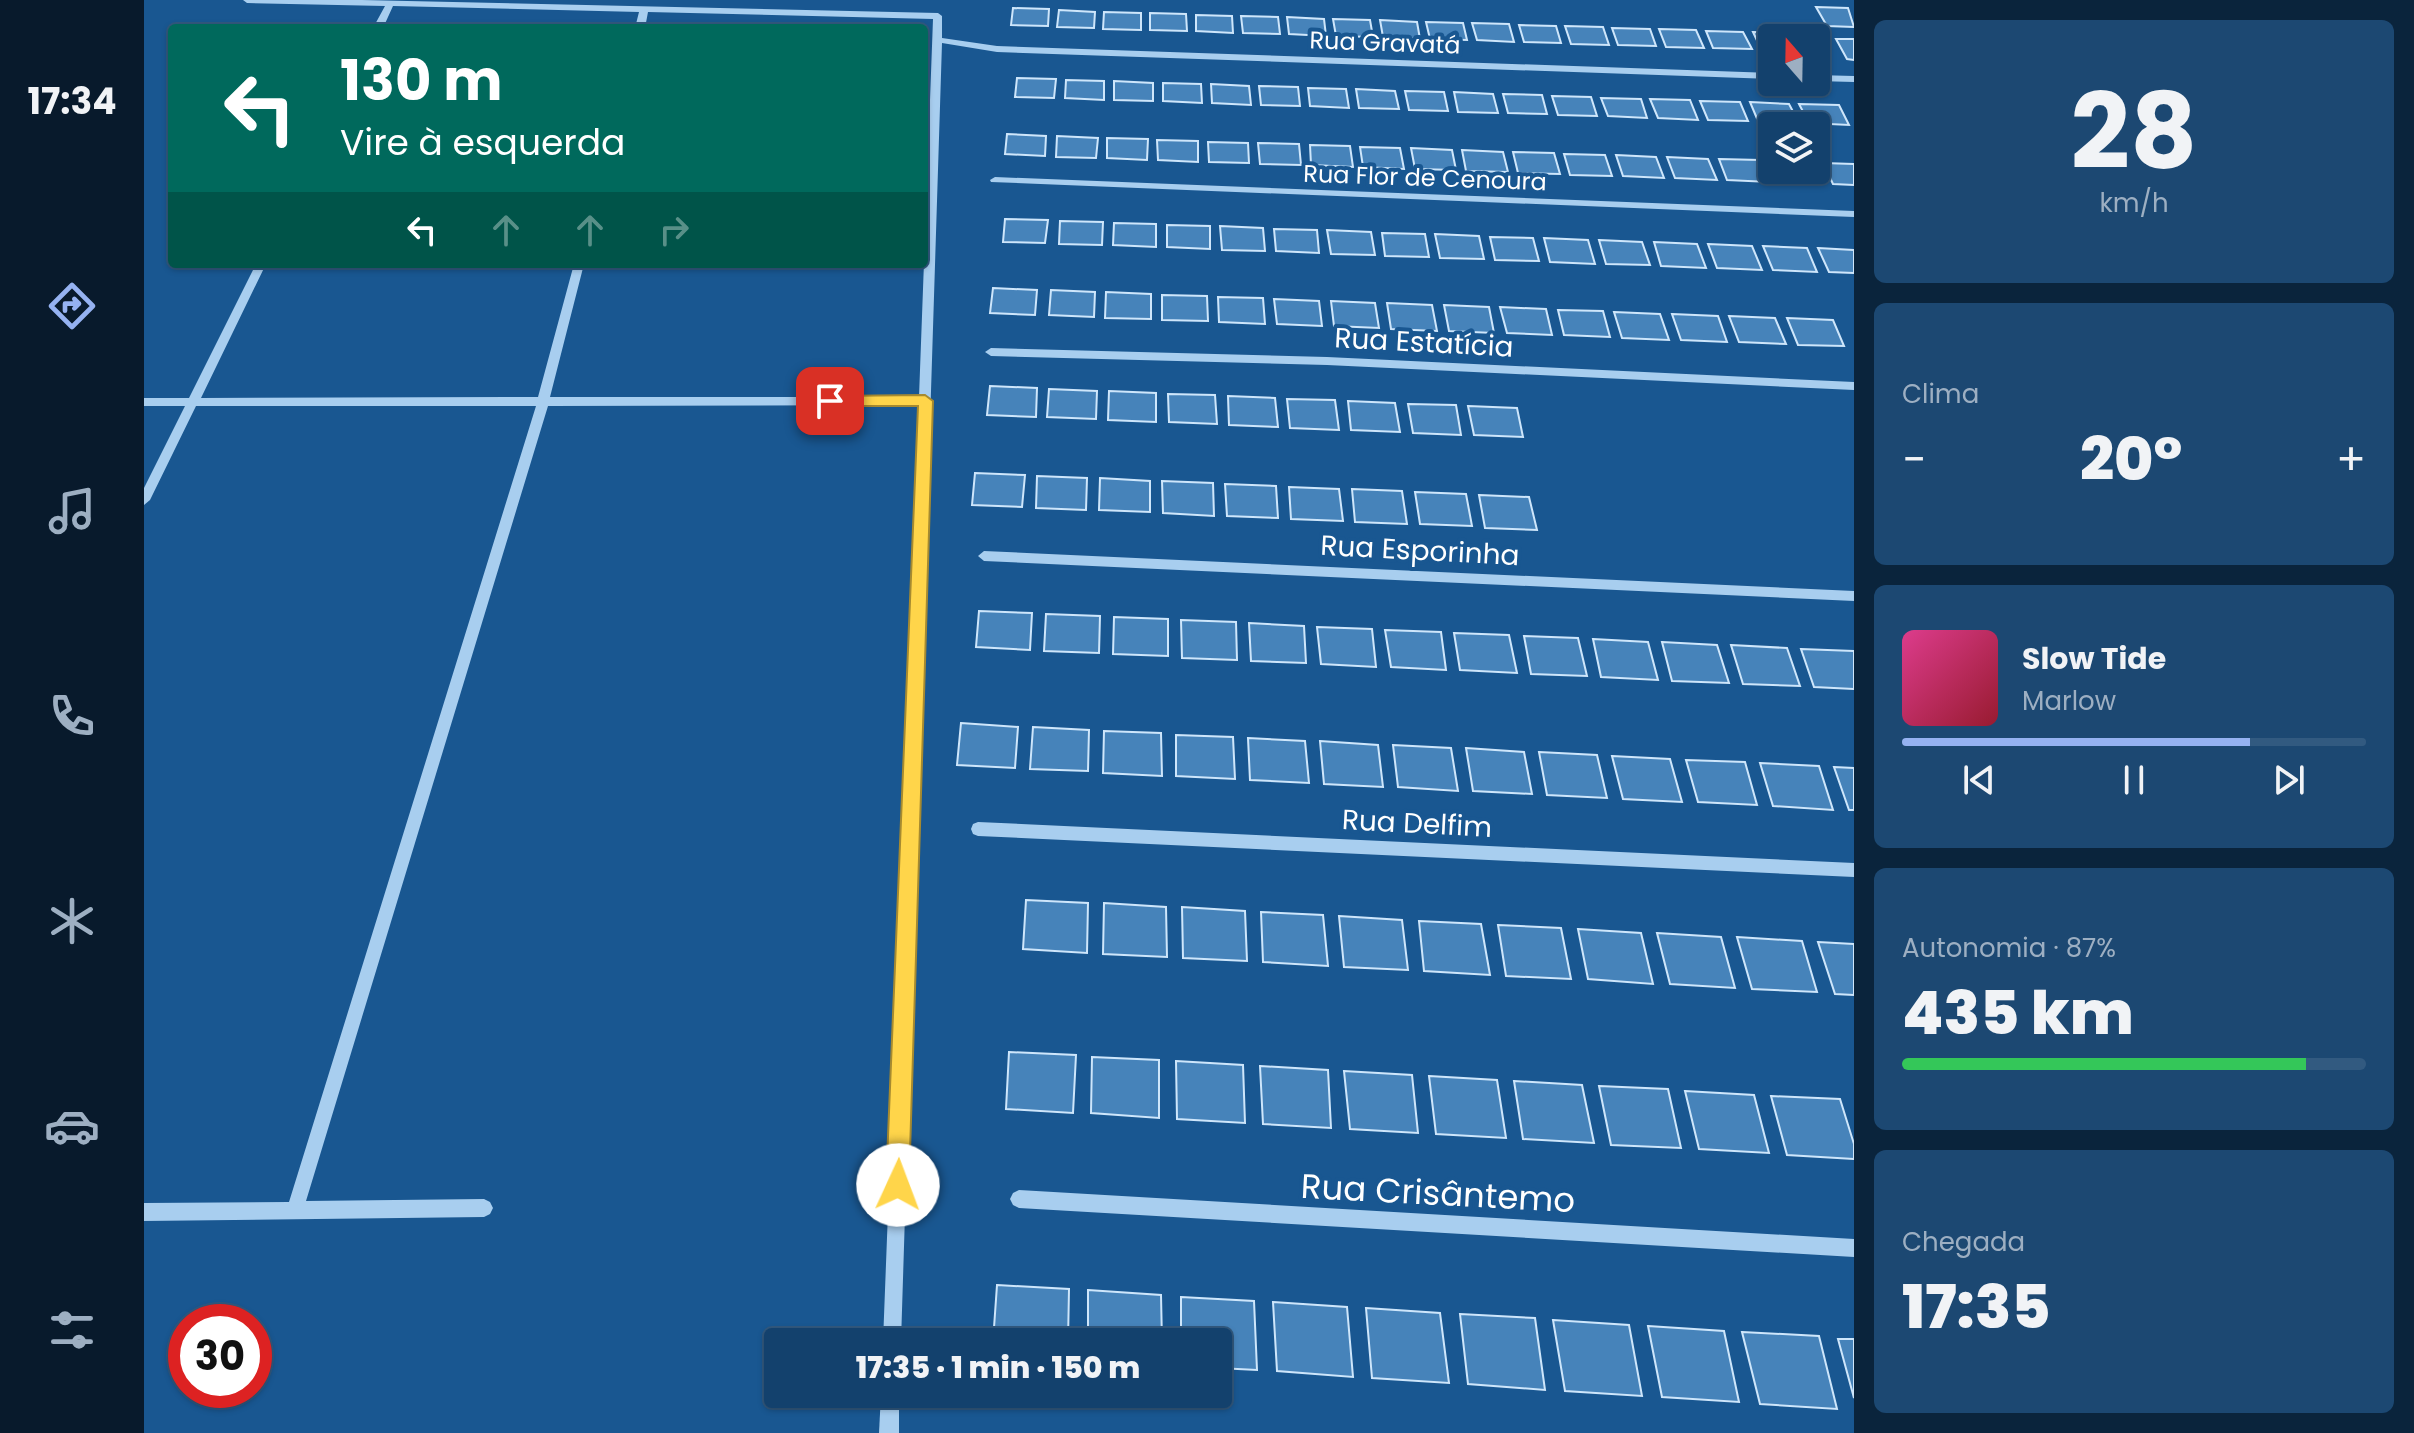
<!DOCTYPE html>
<html lang="pt">
<meta charset="utf-8">
<style>
body{margin:0;font-family:Poppins,sans-serif;background:#1c4872;color:#f1f3f6;height:100vh;display:flex;flex-direction:column;font-size:30px;white-space:nowrap}
*{box-sizing:border-box;margin:0}
p{font-size:26px;color:#9dafc2}
.icon{flex:none;width:44px;height:44px;fill:none;stroke:currentColor;stroke-width:2;stroke-linecap:round;stroke-linejoin:round}
.map{position:relative;flex:1;overflow:hidden}
.side{display:flex;flex-direction:column;gap:20px;padding:20px;background:#0a243c;width:560px}
.side>*{flex:none}
.guide{position:absolute;left:24px;top:24px;width:760px;height:244px;border-radius:8px;box-shadow:0 2px 6px #0004,0 0 0 2px #325a80;background:#00695c;color:#fff;overflow:hidden}
.needle{width:52px;rotate:340deg}
.controls{position:absolute;left:1614px;top:24px;display:grid;gap:16px}
.controls a{display:grid;place-items:center;width:72px;height:72px;border-radius:8px;background:#13416d;box-shadow:0 2px 6px #0004,0 0 0 2px #325a80;font-size:40px}
.speed{position:absolute;left:24px;top:1304px;display:flex;gap:16px;font-size:40px;font-weight:700;text-align:center}
.speed>*{display:grid;place-content:center;width:104px;height:104px;border-radius:50%;background:#13416d;box-shadow:0 2px 6px #0004,0 0 0 2px #325a80;line-height:1}
.speed .limit{border:12px solid #d22;background:#fff;color:#111}
.pin{position:absolute;display:grid;place-items:center;width:68px;height:68px;color:#fff;margin:-34px;border-radius:16px;box-shadow:0 4px 12px #0006}
.me{position:absolute;width:88px;margin:-44px;rotate:2deg;stroke-linejoin:round;filter:drop-shadow(0 0 6px #0008)}
.turn{display:flex;align-items:center;gap:28px;height:168px;padding:0 40px;font-size:36px}
.turn .icon{width:104px;height:104px;stroke-width:2.5}
.turn b{display:block;font-size:56px;line-height:68px}
.lanes{display:flex;align-items:center;height:76px;padding:0 40px;background:#0003;justify-content:center;gap:40px;direction:ltr}
.lanes .off{opacity:.35}
.big{font-size:60px;font-weight:800;line-height:1.1}
.side .widget{flex:1;display:flex;flex-direction:column;justify-content:center;gap:12px;min-width:0;padding:0 28px;border-radius:12px;background:#1c4872}
.side .dial{align-items:center;gap:0}
.dial b{font-size:104px;line-height:1}
.song{display:flex;align-items:center;gap:24px}
.cover{width:96px;height:96px;border-radius:12px;background:linear-gradient(135deg,hsl(330 70% 55%),hsl(350 70% 35%))}
.played{height:8px;border-radius:4px;background:linear-gradient(90deg,#95b2f1 75%,#325a80 75%)}
.keys{display:flex;justify-content:space-around;direction:ltr}
.heat{display:flex;justify-content:space-between;align-items:center;font-size:44px;direction:ltr}
.charge{height:12px;border-radius:6px;background:linear-gradient(90deg,#34c759 87%,#325a80 0)}
.trip{position:absolute;left:620px;top:1328px;width:468px;height:80px;border-radius:8px;background:#13416d;box-shadow:0 2px 6px #0004,0 0 0 2px #325a80;font-weight:800;line-height:80px;text-align:center}
main{display:flex;flex:1;min-height:0}
.menu{display:flex;flex-direction:column;width:144px;justify-content:space-around;align-items:center;background:#081a2c;color:#9dafc2}
.menu .icon{width:56px;height:56px}
.menu .on{color:#95b2f1}
.menu b{font-size:36px;color:#f1f3f6}
.map>svg:first-child{display:block}
.building{fill:#4683ba;stroke:#cee6fb;stroke-width:2}
.lines{fill:none;stroke-linecap:round;stroke-linejoin:round}
.minor{fill:#a8ceef;fill-rule:evenodd}
.route{fill:#ffd54a;stroke:#a68a30;stroke-width:2}
.labels{text-anchor:middle;stroke-width:8;stroke-linejoin:round;paint-order:stroke}
.far-street-label{font-size:24px;fill:#fff;stroke:#195791}
.street-label{font-size:28px;fill:#fff;stroke:#195791}
.near-street-label{font-size:34px;fill:#fff;stroke:#195791}
</style>
<main>
<nav class="menu">
<b>17:34</b>
<svg class="icon on" aria-label="directions" viewBox="0 0 24 24"><path d="M12 3l9 9-9 9-9-9zM9 14v-3h6M13 9l2 2-2 2"/></svg>
<svg class="icon" aria-label="music" viewBox="0 0 24 24"><path d="M9 18V5l10-2v13"/><circle cx="6" cy="18" r="3"/><circle cx="16" cy="16" r="3"/></svg>
<svg class="icon" aria-label="phone" viewBox="0 0 24 24"><path d="M5 4h4l2 5-3 2q2 4 5 5l2-3 5 2v4C11 20 4 13 5 4z"/></svg>
<svg class="icon" aria-label="climate" viewBox="0 0 24 24"><path d="M12 3v18M4 7l16 10M4 17L20 7"/></svg>
<svg class="icon" aria-label="car" viewBox="0 0 24 24"><path d="M5 17H2v-5l4-1 3-4h7l3 4 3 1v5h-3M9 17h6M6 11h13"/><circle cx="7" cy="17" r="2"/><circle cx="17" cy="17" r="2"/></svg>
<svg class="icon" aria-label="filters" viewBox="0 0 24 24"><path d="M4 7h16M4 17h16"/><circle cx="9" cy="7" r="2"/><circle cx="15" cy="17" r="2"/></svg>
</nav>
<div class="map">
<svg width="1710" height="1433" viewBox="0 0 1710 1433">
<rect width="100%" height="100%" fill="#195791"/>
<g class="building">
<polygon points="1672,7 1704,8 1710,27 1683,26"/>
<polygon points="869,8 905,9 904,26 867,25"/>
<polygon points="915,10 951,12 950,28 913,27"/>
<polygon points="960,12 997,13 997,30 959,29"/>
<polygon points="1006,13 1042,14 1043,31 1006,30"/>
<polygon points="1052,15 1088,16 1089,33 1052,31"/>
<polygon points="1097,16 1134,17 1136,34 1099,33"/>
<polygon points="1143,17 1180,19 1182,36 1145,34"/>
<polygon points="1189,19 1226,20 1229,37 1192,36"/>
<polygon points="1236,20 1273,22 1276,39 1239,37"/>
<polygon points="1282,22 1319,23 1323,40 1286,39"/>
<polygon points="1328,23 1365,24 1370,42 1333,40"/>
<polygon points="1375,25 1412,26 1417,43 1380,42"/>
<polygon points="1421,26 1459,27 1465,45 1427,44"/>
<polygon points="1468,28 1506,29 1512,46 1474,45"/>
<polygon points="1515,29 1552,30 1560,48 1522,47"/>
<polygon points="1562,31 1599,32 1608,49 1569,48"/>
<polygon points="1609,32 1646,33 1649,38 1628,38 1628,50 1617,49"/>
<polygon points="1692,39 1710,39 1710,60 1703,59"/>
<polygon points="873,78 912,79 910,98 871,97"/>
<polygon points="922,80 960,81 960,100 921,98"/>
<polygon points="970,81 1009,83 1009,101 970,100"/>
<polygon points="1019,83 1057,84 1058,103 1019,101"/>
<polygon points="1067,84 1105,86 1107,105 1068,103"/>
<polygon points="1115,86 1154,87 1156,106 1117,105"/>
<polygon points="1164,88 1202,89 1205,108 1166,106"/>
<polygon points="1212,89 1251,91 1255,109 1215,108"/>
<polygon points="1261,91 1300,92 1304,111 1265,110"/>
<polygon points="1310,92 1349,94 1354,113 1314,112"/>
<polygon points="1359,94 1398,95 1403,114 1364,113"/>
<polygon points="1408,96 1447,97 1453,116 1414,115"/>
<polygon points="1457,98 1497,99 1503,118 1464,116"/>
<polygon points="1506,99 1546,100 1554,120 1514,118"/>
<polygon points="1556,101 1596,102 1604,121 1564,120"/>
<polygon points="1606,102 1645,104 1655,123 1614,121"/>
<polygon points="1655,104 1695,105 1705,125 1665,123"/>
<polygon points="863,134 902,136 901,156 861,154"/>
<polygon points="913,136 954,138 952,158 912,157"/>
<polygon points="963,138 1004,139 1003,160 963,158"/>
<polygon points="1013,140 1054,141 1054,162 1014,160"/>
<polygon points="1064,142 1104,143 1105,163 1065,162"/>
<polygon points="1114,143 1155,144 1157,165 1116,164"/>
<polygon points="1166,145 1206,146 1209,167 1167,165"/>
<polygon points="1216,147 1256,148 1260,169 1219,167"/>
<polygon points="1267,148 1308,150 1312,170 1271,169"/>
<polygon points="1318,150 1359,152 1364,172 1322,171"/>
<polygon points="1369,152 1410,153 1416,174 1374,173"/>
<polygon points="1420,154 1461,155 1468,176 1426,175"/>
<polygon points="1472,155 1512,157 1520,178 1479,176"/>
<polygon points="1523,157 1564,159 1573,180 1531,178"/>
<polygon points="1575,159 1616,160 1625,182 1583,180"/>
<polygon points="1679,163 1710,164 1710,185 1689,184"/>
<polygon points="1631,170 1671,170 1678,183 1636,182"/>
<polygon points="861,219 904,220 901,243 859,242"/>
<polygon points="916,221 959,222 958,245 915,244"/>
<polygon points="970,223 1012,224 1012,247 969,245"/>
<polygon points="1023,225 1066,226 1066,249 1023,247"/>
<polygon points="1076,226 1119,228 1121,251 1078,250"/>
<polygon points="1130,229 1173,230 1175,253 1132,251"/>
<polygon points="1183,230 1227,232 1231,255 1187,254"/>
<polygon points="1238,233 1281,234 1285,257 1241,256"/>
<polygon points="1291,234 1335,236 1340,259 1296,258"/>
<polygon points="1346,237 1389,238 1395,261 1351,260"/>
<polygon points="1400,238 1444,240 1451,264 1406,262"/>
<polygon points="1455,240 1498,242 1506,265 1462,264"/>
<polygon points="1510,242 1553,244 1562,268 1517,266"/>
<polygon points="1564,244 1608,246 1618,270 1573,268"/>
<polygon points="1619,246 1663,248 1673,272 1629,270"/>
<polygon points="1674,248 1710,250 1710,273 1685,272"/>
<polygon points="849,288 893,290 891,315 846,313"/>
<polygon points="907,290 951,292 950,317 905,315"/>
<polygon points="962,292 1007,294 1007,319 961,318"/>
<polygon points="1018,295 1063,296 1064,321 1018,320"/>
<polygon points="1074,297 1119,298 1121,324 1075,322"/>
<polygon points="1130,299 1175,301 1178,326 1133,324"/>
<polygon points="1187,301 1231,303 1235,328 1190,326"/>
<polygon points="1243,303 1288,305 1293,331 1247,329"/>
<polygon points="1300,305 1345,307 1350,333 1305,331"/>
<polygon points="1356,307 1402,309 1408,335 1363,333"/>
<polygon points="1414,310 1459,311 1466,337 1420,335"/>
<polygon points="1470,312 1516,314 1525,340 1478,338"/>
<polygon points="1528,314 1574,316 1583,342 1537,340"/>
<polygon points="1585,316 1631,318 1642,344 1595,342"/>
<polygon points="1643,318 1689,320 1700,346 1654,345"/>
<polygon points="846,386 893,388 892,417 843,415"/>
<polygon points="905,389 953,391 952,419 903,417"/>
<polygon points="965,391 1012,393 1012,422 964,420"/>
<polygon points="1024,394 1071,395 1073,424 1025,422"/>
<polygon points="1084,396 1131,398 1134,427 1085,425"/>
<polygon points="1143,399 1191,400 1195,430 1146,428"/>
<polygon points="1204,401 1251,403 1256,432 1207,430"/>
<polygon points="1264,404 1312,405 1317,435 1269,433"/>
<polygon points="1324,406 1373,408 1379,437 1330,435"/>
<polygon points="831,473 881,475 878,507 828,505"/>
<polygon points="893,476 943,478 942,510 892,508"/>
<polygon points="956,478 1006,481 1006,512 955,510"/>
<polygon points="1018,481 1069,483 1070,516 1019,513"/>
<polygon points="1081,484 1132,486 1134,518 1083,516"/>
<polygon points="1145,487 1195,489 1199,521 1147,519"/>
<polygon points="1208,489 1258,491 1263,524 1211,522"/>
<polygon points="1271,492 1322,494 1328,526 1276,524"/>
<polygon points="1335,495 1385,497 1393,530 1341,528"/>
<polygon points="835,611 888,613 886,650 832,647"/>
<polygon points="902,614 956,616 955,653 900,651"/>
<polygon points="970,617 1024,619 1024,656 969,654"/>
<polygon points="1037,620 1092,622 1093,660 1038,658"/>
<polygon points="1105,623 1160,626 1162,663 1107,661"/>
<polygon points="1173,627 1228,629 1232,667 1177,664"/>
<polygon points="1241,630 1297,632 1302,670 1247,667"/>
<polygon points="1310,633 1365,635 1373,673 1316,670"/>
<polygon points="1380,636 1434,638 1443,676 1387,674"/>
<polygon points="1449,639 1504,642 1514,680 1457,677"/>
<polygon points="1518,642 1573,645 1585,683 1528,681"/>
<polygon points="1587,645 1643,648 1656,686 1599,684"/>
<polygon points="1657,649 1710,651 1710,689 1670,687"/>
<polygon points="817,723 874,727 871,768 813,765"/>
<polygon points="889,727 945,730 944,771 886,769"/>
<polygon points="960,731 1017,733 1018,776 959,773"/>
<polygon points="1032,735 1089,737 1091,779 1032,776"/>
<polygon points="1104,738 1161,741 1165,783 1106,780"/>
<polygon points="1176,741 1234,745 1239,787 1180,784"/>
<polygon points="1249,745 1307,748 1314,791 1254,787"/>
<polygon points="1322,748 1380,752 1388,794 1329,791"/>
<polygon points="1395,752 1453,755 1463,798 1403,795"/>
<polygon points="1468,756 1526,759 1538,802 1479,799"/>
<polygon points="1542,760 1601,762 1613,805 1554,802"/>
<polygon points="1616,763 1675,766 1689,810 1629,806"/>
<polygon points="1690,767 1710,768 1710,810 1705,810"/>
<polygon points="882,900 944,903 943,953 879,949"/>
<polygon points="960,903 1022,907 1023,957 959,954"/>
<polygon points="1038,907 1101,911 1103,961 1039,958"/>
<polygon points="1117,912 1179,915 1184,966 1119,962"/>
<polygon points="1195,916 1258,920 1264,970 1200,967"/>
<polygon points="1275,921 1337,924 1346,975 1280,971"/>
<polygon points="1354,925 1417,928 1427,979 1362,976"/>
<polygon points="1434,929 1497,933 1509,984 1444,979"/>
<polygon points="1513,933 1577,937 1591,988 1526,984"/>
<polygon points="1593,937 1658,941 1673,992 1608,989"/>
<polygon points="1674,942 1710,944 1710,995 1691,994"/>
<polygon points="865,1052 932,1055 929,1113 862,1109"/>
<polygon points="948,1057 1015,1060 1015,1118 947,1113"/>
<polygon points="1032,1061 1099,1065 1101,1123 1033,1119"/>
<polygon points="1116,1066 1184,1070 1187,1128 1119,1124"/>
<polygon points="1200,1071 1268,1075 1274,1133 1206,1129"/>
<polygon points="1285,1076 1353,1080 1362,1138 1292,1134"/>
<polygon points="1370,1081 1438,1085 1450,1143 1379,1139"/>
<polygon points="1455,1086 1524,1089 1537,1148 1467,1145"/>
<polygon points="1541,1091 1610,1095 1625,1153 1555,1149"/>
<polygon points="1627,1096 1696,1099 1710,1144 1710,1159 1643,1155"/>
<polygon points="853,1285 925,1289 924,1342 849,1342"/>
<polygon points="944,1290 1017,1295 1018,1342 944,1342"/>
<polygon points="1037,1297 1110,1301 1113,1370 1074,1368 1074,1342 1037,1342"/>
<polygon points="1129,1302 1203,1307 1209,1377 1133,1371"/>
<polygon points="1222,1308 1296,1313 1305,1383 1228,1378"/>
<polygon points="1316,1314 1391,1318 1401,1390 1324,1384"/>
<polygon points="1409,1320 1485,1325 1498,1396 1421,1391"/>
<polygon points="1504,1326 1580,1331 1595,1402 1518,1397"/>
<polygon points="1598,1332 1675,1336 1693,1409 1616,1404"/>
<polygon points="1694,1339 1710,1339 1710,1398"/>
</g>
<g class="lines">
<g class="minor">
<polygon points="99,0 218,0 794,13 798,16 798,38 853,46 1628,73 1628,79 853,52 798,43 757,1342 739,1342 775,405 404,406 162,1201 340,1199 346,1202 349,1208 346,1214 340,1217 0,1221 0,1203 145,1202 392,406 52,406 6,500 0,505 0,488 41,406 0,406 0,398 45,398 112,264 122,264 57,398 394,397 430,264 440,264 406,397 775,397 789,19 504,12 501,28 491,28 495,12 249,6 239,28 229,28 241,6 103,3"/>
<polygon points="1672,75 1710,76 1710,82 1672,81"/>
<polygon points="851,177 1710,211 1710,217 847,182 846,180"/>
<polygon points="847,348 1183,357 1710,382 1710,390 1183,365 847,356 841,352"/>
<polygon points="840,551 1710,591 1710,601 840,561 834,556"/>
<polygon points="834,822 1710,863 1710,877 834,836 829,834 827,829 829,824"/>
<polygon points="875,1190 1710,1239 1710,1257 875,1208 869,1205 866,1199 869,1193"/>
<polygon points="737,1394 755,1394 755,1433 735,1433"/>
</g>
</g>
<polygon class="route" points="781,395 789,401 765,1185 762,1193 754,1196 746,1193 742,1185 774,406 686,406 678,401 686,396"/>
<g class="labels">
<g class="far-street-label">
<text transform="translate(1241 43) rotate(2)" y="8">Rua Gravatá</text>
<text transform="translate(1281 178) rotate(2)" y="8">Rua Flor de Cenoura</text>
</g>
<g class="street-label">
<text transform="translate(1280 342) rotate(3)" y="10">Rua Estatícia</text>
<text transform="translate(1276 550) rotate(3)" y="10">Rua Esporinha</text>
<text transform="translate(1273 823) rotate(3)" y="10">Rua Delfim</text>
</g>
<g class="near-street-label">
<text transform="translate(1294 1193) rotate(3)" y="12">Rua Crisântemo</text>
</g>
</g>
</svg>
<div class="controls">
<a><svg class="needle" viewBox="-14 -14 28 28"><path d="M0-13l5 13h-10z" fill="#e53935"/><path d="M0 13l5-13h-10z" fill="#9dafc2"/></svg></a>
<a><svg class="icon" aria-label="layers" viewBox="0 0 24 24"><path d="M12 4l9 5-9 5-9-5zM3 14l9 5 9-5"/></svg></a>
</div>
<div class="speed"><div class="limit">30</div></div>
<div class="pin" style="left:686px;top:401px;background:#d93025"><svg class="icon" aria-label="arrive" viewBox="0 0 24 24"><path d="M6 21V4h12l-3 4 3 4H6"/></svg></div>
<svg class="me" style="left:754px;top:1185px" viewBox="-20 -20 40 40"><circle r="19" fill="#fff"/><path d="M0-13L10 11 0 6-10 11z" fill="#ffd54a"/></svg>
<div class="trip">17:35 · 1 min · 150 m</div>
<div class="guide">
<div class="turn"><svg class="icon" aria-label="left" viewBox="0 0 24 24"><path d="M17 20v-9H6M10 6l-5 5 5 5"/></svg><div><b>130 m</b>Vire à esquerda</div></div>
<div class="lanes"><svg class="icon" aria-label="left" viewBox="0 0 24 24"><path d="M17 20v-9H6M10 6l-5 5 5 5"/></svg><svg class="icon off" aria-label="ahead" viewBox="0 0 24 24"><path d="M12 20V5M6 11l6-6 6 6"/></svg><svg class="icon off" aria-label="ahead" viewBox="0 0 24 24"><path d="M12 20V5M6 11l6-6 6 6"/></svg><svg class="icon off" aria-label="right" viewBox="0 0 24 24"><path d="M7 20v-9h11M14 6l5 5-5 5"/></svg></div>
</div>
</div>
<section class="side">
<div class="widget dial"><b>28</b><p>km/h</p></div>
<div class="widget"><p>Clima</p>
<div class="heat"><a>−</a><b class="big">20°</b><a>+</a></div>
</div>
<div class="widget">
<div class="song"><i class="cover"></i><div><b>Slow Tide</b><p>Marlow</p></div></div>
<div class="played"></div>
<div class="keys"><svg class="icon" aria-label="previous" viewBox="0 0 24 24"><path d="M18 5L8 12l10 7zM5 5v14"/></svg><svg class="icon" aria-label="pause" viewBox="0 0 24 24"><path d="M8 5v14M16 5v14"/></svg><svg class="icon" aria-label="next" viewBox="0 0 24 24"><path d="M6 5l10 7-10 7zM19 5v14"/></svg></div>
</div>
<div class="widget"><p>Autonomia · 87%</p><b class="big">435 km</b><div class="charge"></div></div>
<div class="widget"><p>Chegada</p><b class="big">17:35</b></div>
</section>
</main>
